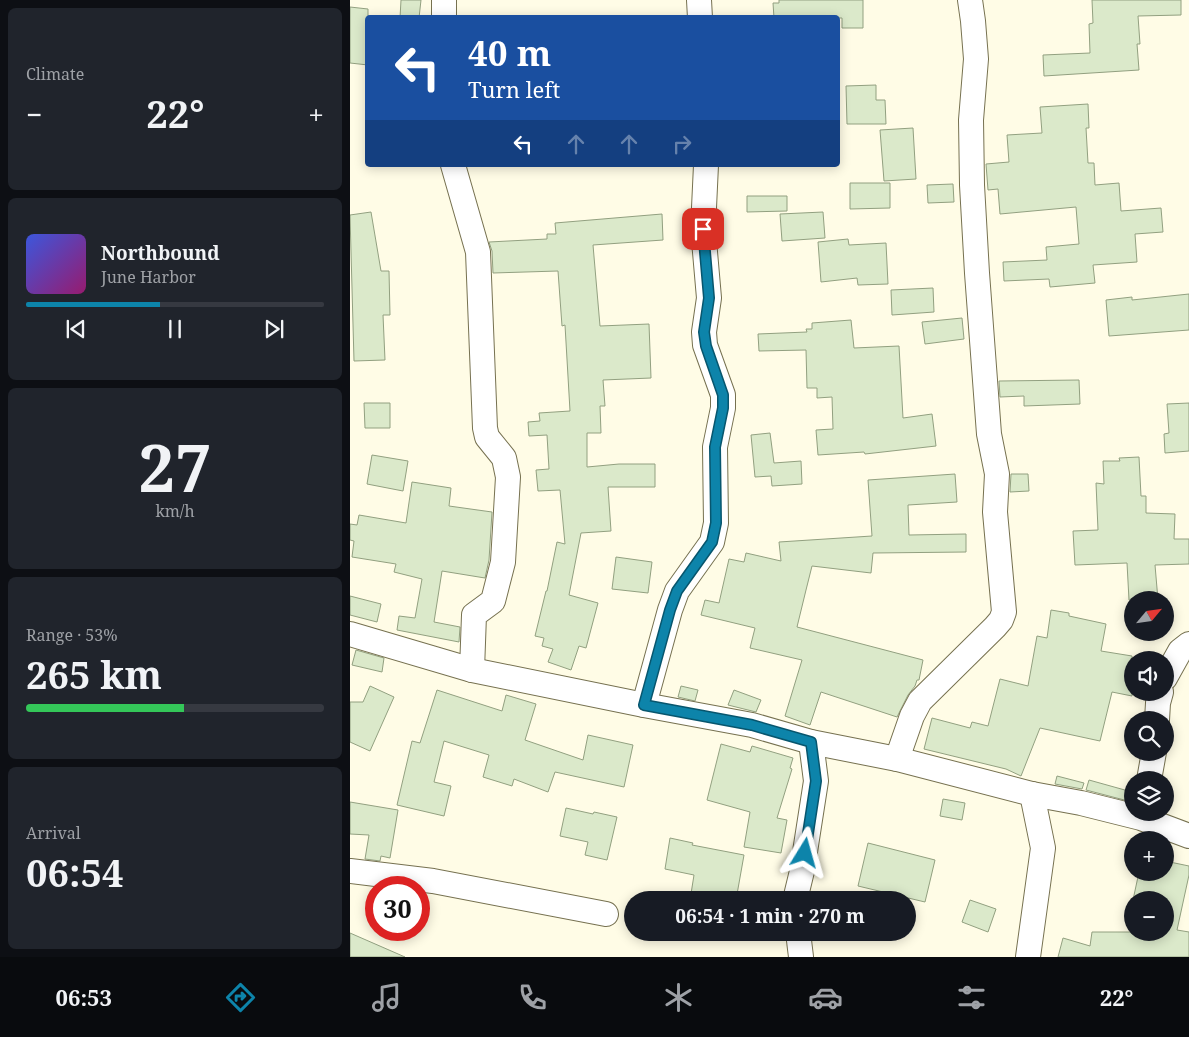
<!DOCTYPE html>
<meta charset="utf-8">
<style>
body{margin:0;font-family:"Noto Serif",serif;background:#20242c;color:#f1f3f6;height:100vh;display:flex;flex-direction:column;font-size:19px;white-space:nowrap}
*{box-sizing:border-box;margin:0}
p{font-size:16px;color:#9ea1a6}
.icon{flex:none;width:28px;height:28px;fill:none;stroke:currentColor;stroke-width:2;stroke-linecap:round;stroke-linejoin:round}
.map{position:relative;flex:1;overflow:hidden}
.sheet{display:flex;flex-direction:column;gap:8px;padding:8px;background:#0d0f14;width:350px}
.sheet>*{flex:none}
.top-card{position:absolute;left:15px;top:15px;width:475px;height:152px;border-radius:5px;box-shadow:0 2px 12px #0003;background:#1a4fa0;color:#fff;overflow:hidden}
.needle{width:32px;rotate:61deg}
.tools{position:absolute;left:774px;top:591px;display:grid;gap:10px}
.tools a{display:grid;place-items:center;width:50px;height:50px;border-radius:50%;background:#171b24;box-shadow:0 2px 12px #0003;font-size:25px}
.speed{position:absolute;left:15px;top:876px;display:flex;gap:10px;font-size:25px;font-weight:700;text-align:center}
.speed>*{display:grid;place-content:center;width:65px;height:65px;border-radius:50%;background:#171b24;box-shadow:0 2px 12px #0003;line-height:1}
.speed .limit{border:8px solid #d22;background:#fff;color:#111}
.pin{position:absolute;display:grid;place-items:center;width:42px;height:42px;color:#fff;margin:-21px;border-radius:10px;box-shadow:0 2px 8px #0006}
.me{position:absolute;width:55px;margin:-28px;rotate:8deg;stroke-linejoin:round;filter:drop-shadow(0 0 4px #0008)}
.turn{display:flex;align-items:center;gap:18px;height:105px;padding:0 20px;font-size:22px}
.turn .icon{width:65px;height:65px;stroke-width:2.5}
.turn b{display:block;font-size:35px;line-height:42px}
.lanes{display:flex;align-items:center;height:48px;padding:0 20px;background:#0003;justify-content:center;gap:25px;direction:ltr}
.lanes .off{opacity:.35}
.big{font-size:38px;font-weight:700;line-height:1.1}
.sheet .widget{flex:1;display:flex;flex-direction:column;justify-content:center;gap:8px;min-width:0;padding:0 18px;border-radius:8px;background:#20242c}
.sheet .dial{align-items:center;gap:0}
.dial b{font-size:65px;line-height:1}
.song{display:flex;align-items:center;gap:15px}
.cover{width:60px;height:60px;border-radius:8px;background:linear-gradient(135deg,hsl(230 70% 55%),hsl(320 70% 35%))}
.played{height:5px;border-radius:2px;background:linear-gradient(90deg,#0d84aa 45%,#363941 45%)}
.keys{display:flex;justify-content:space-around;direction:ltr}
.heat{display:flex;justify-content:space-between;align-items:center;font-size:28px;direction:ltr}
.charge{height:8px;border-radius:4px;background:linear-gradient(90deg,#34c759 53%,#363941 0)}
.trip{position:absolute;left:274px;top:891px;width:292px;height:50px;border-radius:25px;background:#171b24;box-shadow:0 2px 12px #0003;font-weight:700;line-height:50px;text-align:center}
.tab-bar{display:flex;height:80px;justify-content:space-around;align-items:center;background:#090b0e;color:#9ea1a6}
.tab-bar .icon{width:35px;height:35px}
.tab-bar .active{color:#0d84aa}
.tab-bar b{font-size:22px;color:#f1f3f6}
main{display:flex;flex:1;min-height:0}
.map>svg:first-child{display:block}
.building{fill:#dbe9ca;stroke:#92a080}
.lines{fill:none;stroke-linecap:round;stroke-linejoin:round}
.minor-casing{stroke:#767150;stroke-width:26}
.minor{stroke:#fff;stroke-width:24}
.route-casing{stroke:#08566e;stroke-width:12}
.route{stroke:#0d84aa;stroke-width:9}
</style>
<main>
<section class="sheet">
<div class="widget"><p>Climate</p>
<div class="heat"><a>−</a><b class="big">22°</b><a>+</a></div>
</div>
<div class="widget">
<div class="song"><i class="cover"></i><div><b>Northbound</b><p>June Harbor</p></div></div>
<div class="played"></div>
<div class="keys"><svg class="icon" aria-label="previous" viewBox="0 0 24 24"><path d="M18 5L8 12l10 7zM5 5v14"/></svg><svg class="icon" aria-label="pause" viewBox="0 0 24 24"><path d="M8 5v14M16 5v14"/></svg><svg class="icon" aria-label="next" viewBox="0 0 24 24"><path d="M6 5l10 7-10 7zM19 5v14"/></svg></div>
</div>
<div class="widget dial"><b>27</b><p>km/h</p></div>
<div class="widget"><p>Range · 53%</p><b class="big">265 km</b><div class="charge"></div></div>
<div class="widget"><p>Arrival</p><b class="big">06:54</b></div>
</section>
<div class="map">
<svg width="839" height="957" viewBox="0 0 839 957">
<rect width="100%" height="100%" fill="#fffce6"/>
<g class="building">
<polygon points="51,0 71,0 69,18 50,18"/>
<polygon points="429,0 513,0 513,28 492,28 492,18 424,18 423,3 429,3"/>
<polygon points="742,0 831,0 831,15 788,16 790,44 787,44 789,70 694,76 693,55 740,53 739,24 743,23"/>
<polygon points="0,7 18,9 18,65 0,63"/>
<polygon points="526,85 526,100 535,100 536,124 497,124 496,86"/>
<polygon points="738,104 739,128 736,128 738,163 744,163 745,185 769,183 771,211 811,208 813,232 785,234 787,262 743,265 745,283 700,287 699,279 654,281 653,262 697,260 696,247 729,244 726,207 650,214 648,189 638,190 636,164 659,162 657,135 692,133 690,107"/>
<polygon points="563,128 566,179 534,181 530,130"/>
<polygon points="500,183 540,183 540,208 500,209"/>
<polygon points="603,184 604,202 578,203 577,185"/>
<polygon points="397,196 437,196 437,211 397,212"/>
<polygon points="21,212 31,271 39,271 40,315 33,315 35,360 4,361 0,215"/>
<polygon points="473,212 475,238 432,241 430,214"/>
<polygon points="312,214 313,240 243,245 250,326 299,324 301,378 253,380 255,406 250,406 251,433 237,433 237,467 269,464 305,464 305,487 258,487 261,531 231,533 219,595 248,603 236,648 229,646 221,670 198,662 203,649 192,646 194,638 185,636 196,591 197,591 207,542 215,544 210,490 188,491 186,470 199,469 197,435 179,436 178,422 190,421 189,413 220,411 215,325 212,326 208,271 143,273 142,251 139,242 197,239 197,234 206,234 205,223"/>
<polygon points="498,239 499,245 536,243 538,284 508,285 507,278 471,282 468,242"/>
<polygon points="583,288 584,312 542,315 541,290"/>
<polygon points="839,294 839,330 759,336 756,300 782,297 782,300"/>
<polygon points="612,318 614,339 575,344 572,322"/>
<polygon points="501,320 504,348 549,346 553,418 582,414 586,446 515,454 514,452 468,455 466,430 483,429 482,397 467,398 467,388 457,388 456,350 409,351 408,334 457,332 456,329 462,329 462,323"/>
<polygon points="729,380 730,404 674,406 674,396 650,397 649,381"/>
<polygon points="14,403 40,403 40,428 15,428"/>
<polygon points="839,403 839,451 815,453 814,434 819,433 817,404"/>
<polygon points="420,433 424,463 451,461 452,484 422,486 421,476 405,477 401,435"/>
<polygon points="22,455 58,461 53,491 17,484"/>
<polygon points="789,457 791,496 796,496 796,513 825,514 824,539 839,539 839,564 805,565 808,600 779,600 777,563 725,565 723,531 748,530 746,483 754,484 753,461 770,461 769,458"/>
<polygon points="605,474 607,502 558,505 559,535 616,534 616,552 523,553 521,573 462,566 456,590 447,627 573,660 569,680 567,680 565,686 558,695 547,717 471,692 460,725 435,716 452,660 400,648 405,628 351,615 355,600 369,603 379,559 394,562 396,553 431,561 429,542 522,536 518,480"/>
<polygon points="661,474 678,474 679,491 660,492"/>
<polygon points="62,482 101,488 99,506 142,512 139,560 135,578 92,571 84,622 110,627 109,642 47,630 49,616 65,618 72,579 44,572 46,564 2,557 4,541 0,540 0,524 7,525 9,515 56,523"/>
<polygon points="266,557 302,562 298,593 262,589"/>
<polygon points="0,596 31,604 27,622 0,615"/>
<polygon points="701,610 719,613 719,616 756,624 751,651 782,656 782,696 762,692 750,741 690,728 671,776 656,769 574,749 582,718 620,728 622,722 638,726 650,679 678,686 687,636 697,638"/>
<polygon points="6,650 34,658 32,672 2,665"/>
<polygon points="20,686 44,697 20,751 0,742 0,702 13,702"/>
<polygon points="331,686 348,690 345,701 328,697"/>
<polygon points="87,690 152,711 156,695 186,704 175,740 233,760 238,735 283,745 274,787 205,772 198,792 164,779 162,786 133,777 139,755 94,741 84,782 101,786 94,816 47,805 62,741 70,743"/>
<polygon points="384,690 411,700 406,712 378,705"/>
<polygon points="371,744 400,752 402,746 443,758 440,768 442,769 427,818 437,820 431,853 394,847 400,812 357,800"/>
<polygon points="707,776 734,783 732,789 705,784"/>
<polygon points="739,780 782,792 782,802 736,790"/>
<polygon points="593,799 615,803 612,820 590,816"/>
<polygon points="0,802 48,810 40,858 31,856 30,861 15,859 19,835 0,834"/>
<polygon points="216,808 243,814 244,812 267,817 257,860 235,855 238,842 210,836"/>
<polygon points="320,838 343,843 342,845 394,855 386,900 340,900 344,875 315,869"/>
<polygon points="518,843 585,860 575,902 508,886"/>
<polygon points="815,861 839,866 839,875 827,930 839,932 839,957 708,957 713,938 740,946 742,932 815,932 815,900 783,900 789,872 815,872"/>
<polygon points="620,900 646,909 638,932 612,922"/>
<polygon points="0,933 55,957 0,957"/>
</g>
<g class="lines">
<defs>
<g id="minor">
<polyline points="94,0 94,18"/>
<polyline points="349,0 350,18"/>
<polyline points="103,165 128,252 135,428 137,437 154,458 158,477 153,562 143,601 124,615 122,670"/>
<polyline points="0,634 122,670 294,705 402,725 461,742 547,759 682,794 731,803 791,818 839,836"/>
<polyline points="815,678 830,651 839,644"/>
<polyline points="294,705 320,610 327,591 362,542 366,523 365,447 373,408 373,395 355,345 354,332 359,298 353,229 356,165"/>
<polyline points="807,720 808,703 811,692"/>
<polyline points="547,759 562,716 570,701 645,627 651,620 654,612 645,512 647,474 639,434 627,273 622,185 621,120 626,59 623,21 620,0"/>
<polyline points="799,780 804,752"/>
<polyline points="0,871 83,881 256,914"/>
<polyline points="445,900 452,871 466,781 461,742"/>
<polyline points="448,932 451,957"/>
<polyline points="678,957 693,848 682,794"/>
</g>
</defs>
<use href="#minor" class="minor-casing"/>
<use href="#minor" class="minor"/>
</g>
<g class="lines">
<defs>
<polyline id="route" points="353,229 359,298 354,332 356,346 373,395 373,408 365,447 366,523 362,542 327,591 320,610 294,705 402,725 461,742 466,781 455,853"/>
</defs>
<use href="#route" class="route-casing"/>
<use href="#route" class="route"/>
</g>
</svg>
<div class="tools">
<a><svg class="needle" viewBox="-14 -14 28 28"><path d="M0-13l5 13h-10z" fill="#e53935"/><path d="M0 13l5-13h-10z" fill="#9ea1a6"/></svg></a>
<a><svg class="icon" aria-label="sound" viewBox="0 0 24 24"><path d="M4 9h4l5-4v14l-5-4H4zM17 9q2 3 0 6"/></svg></a>
<a><svg class="icon" aria-label="search" viewBox="0 0 24 24"><circle cx="10" cy="10" r="6"/><path d="M15 15l6 6"/></svg></a>
<a><svg class="icon" aria-label="layers" viewBox="0 0 24 24"><path d="M12 4l9 5-9 5-9-5zM3 14l9 5 9-5"/></svg></a>
<a>+</a>
<a>−</a>
</div>
<div class="speed"><div class="limit">30</div></div>
<div class="pin" style="left:353px;top:229px;background:#d93025"><svg class="icon" aria-label="arrive" viewBox="0 0 24 24"><path d="M6 21V4h12l-3 4 3 4H6"/></svg></div>
<svg class="me" style="left:455px;top:853px" viewBox="-20 -20 40 40"><path d="M0-17L14 15 0 8-14 15z" fill="#0d84aa" stroke="#fff" stroke-width="4"/></svg>
<div class="trip">06:54 · 1 min · 270 m</div>
<div class="top-card">
<div class="turn"><svg class="icon" aria-label="left" viewBox="0 0 24 24"><path d="M17 20v-9H6M10 6l-5 5 5 5"/></svg><div><b>40 m</b>Turn left</div></div>
<div class="lanes"><svg class="icon" aria-label="left" viewBox="0 0 24 24"><path d="M17 20v-9H6M10 6l-5 5 5 5"/></svg><svg class="icon off" aria-label="ahead" viewBox="0 0 24 24"><path d="M12 20V5M6 11l6-6 6 6"/></svg><svg class="icon off" aria-label="ahead" viewBox="0 0 24 24"><path d="M12 20V5M6 11l6-6 6 6"/></svg><svg class="icon off" aria-label="right" viewBox="0 0 24 24"><path d="M7 20v-9h11M14 6l5 5-5 5"/></svg></div>
</div>
</div>
</main>
<nav class="tab-bar">
<b>06:53</b>
<svg class="icon active" aria-label="directions" viewBox="0 0 24 24"><path d="M12 3l9 9-9 9-9-9zM9 14v-3h6M13 9l2 2-2 2"/></svg>
<svg class="icon" aria-label="music" viewBox="0 0 24 24"><path d="M9 18V5l10-2v13"/><circle cx="6" cy="18" r="3"/><circle cx="16" cy="16" r="3"/></svg>
<svg class="icon" aria-label="phone" viewBox="0 0 24 24"><path d="M5 4h4l2 5-3 2q2 4 5 5l2-3 5 2v4C11 20 4 13 5 4z"/></svg>
<svg class="icon" aria-label="climate" viewBox="0 0 24 24"><path d="M12 3v18M4 7l16 10M4 17L20 7"/></svg>
<svg class="icon" aria-label="car" viewBox="0 0 24 24"><path d="M5 17H2v-5l4-1 3-4h7l3 4 3 1v5h-3M9 17h6M6 11h13"/><circle cx="7" cy="17" r="2"/><circle cx="17" cy="17" r="2"/></svg>
<svg class="icon" aria-label="filters" viewBox="0 0 24 24"><path d="M4 7h16M4 17h16"/><circle cx="9" cy="7" r="2"/><circle cx="15" cy="17" r="2"/></svg>
<b>22°</b>
</nav>
